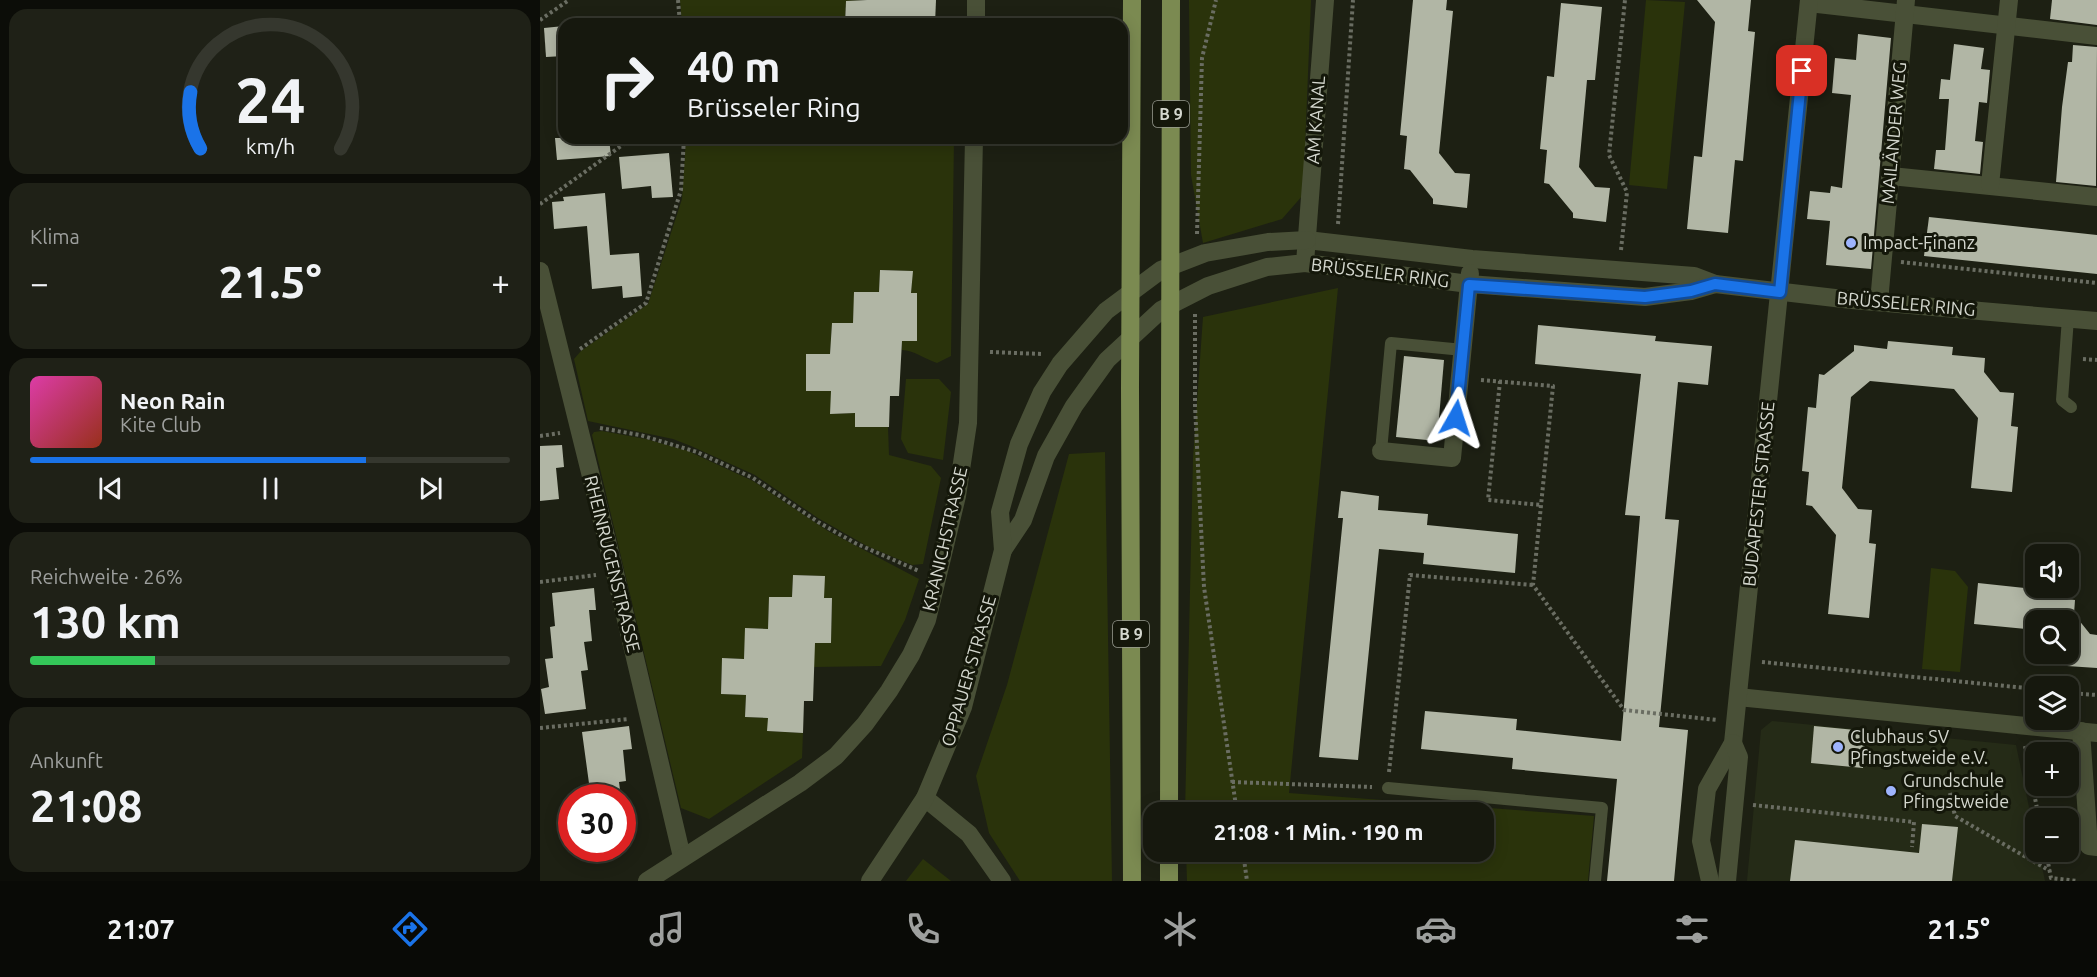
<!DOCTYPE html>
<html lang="de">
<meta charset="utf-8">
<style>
body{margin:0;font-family:Ubuntu,sans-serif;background:#1f2117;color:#f1f3f6;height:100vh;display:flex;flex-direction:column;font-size:22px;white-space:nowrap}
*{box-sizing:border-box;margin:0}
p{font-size:20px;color:#9ea09e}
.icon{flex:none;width:33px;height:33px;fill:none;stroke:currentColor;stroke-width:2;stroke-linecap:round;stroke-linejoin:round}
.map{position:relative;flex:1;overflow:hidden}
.side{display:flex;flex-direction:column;gap:9px;padding:9px;background:#0c0d08;width:540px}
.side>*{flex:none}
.top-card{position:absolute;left:18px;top:18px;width:570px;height:126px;border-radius:18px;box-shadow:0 3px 15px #0003,0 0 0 2px #35372e;background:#16180e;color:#f1f3f6;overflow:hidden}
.controls{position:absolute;left:1485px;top:544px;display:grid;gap:12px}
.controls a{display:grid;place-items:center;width:54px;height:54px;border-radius:12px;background:#16180e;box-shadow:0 3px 15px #0003,0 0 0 2px #35372e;font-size:30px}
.speed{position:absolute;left:18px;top:784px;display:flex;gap:12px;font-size:30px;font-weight:700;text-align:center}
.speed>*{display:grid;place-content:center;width:78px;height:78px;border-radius:50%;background:#16180e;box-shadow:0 3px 15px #0003,0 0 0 2px #35372e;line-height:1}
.speed .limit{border:9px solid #d22;background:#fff;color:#111}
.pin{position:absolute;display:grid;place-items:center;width:51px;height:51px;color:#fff;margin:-26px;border-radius:12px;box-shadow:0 3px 9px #0006}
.me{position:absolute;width:66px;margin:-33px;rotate:6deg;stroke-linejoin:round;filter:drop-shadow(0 0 4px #0008)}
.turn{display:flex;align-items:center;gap:21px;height:126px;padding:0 30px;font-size:27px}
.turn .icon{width:78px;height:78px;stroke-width:2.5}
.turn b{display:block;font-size:42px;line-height:51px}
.big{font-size:45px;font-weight:600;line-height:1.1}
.side .widget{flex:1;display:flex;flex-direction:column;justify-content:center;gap:9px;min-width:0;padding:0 21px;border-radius:18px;background:#1f2117}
.side .dial{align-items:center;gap:0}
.dial svg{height:156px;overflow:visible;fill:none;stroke:#35372e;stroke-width:7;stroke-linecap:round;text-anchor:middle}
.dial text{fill:#f1f3f6;stroke:none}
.song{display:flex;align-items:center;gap:18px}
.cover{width:72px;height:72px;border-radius:9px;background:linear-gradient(135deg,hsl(320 70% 55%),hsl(10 70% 35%))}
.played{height:6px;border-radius:3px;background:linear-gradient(90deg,#1a73e8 70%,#35372e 70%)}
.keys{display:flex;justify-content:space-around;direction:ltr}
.heat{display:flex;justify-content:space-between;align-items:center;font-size:33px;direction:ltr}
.charge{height:9px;border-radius:4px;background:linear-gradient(90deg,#34c759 26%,#35372e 0)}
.trip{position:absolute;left:603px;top:802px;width:351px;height:60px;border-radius:18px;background:#16180e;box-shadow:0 3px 15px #0003,0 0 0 2px #35372e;font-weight:600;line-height:60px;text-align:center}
.tabs{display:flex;height:96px;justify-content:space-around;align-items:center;background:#090a06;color:#9ea09e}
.tabs .icon{width:42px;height:42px}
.tabs .current{color:#1a73e8}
.tabs b{font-size:27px;color:#f1f3f6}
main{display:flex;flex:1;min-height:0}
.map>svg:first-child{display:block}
.built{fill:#252b17}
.green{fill:#2a330b}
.building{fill:#b1b6a5}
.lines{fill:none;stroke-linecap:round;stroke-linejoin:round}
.path{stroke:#6a6d62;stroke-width:4;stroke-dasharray:3 3;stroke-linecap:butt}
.service{stroke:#495037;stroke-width:12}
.minor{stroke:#495037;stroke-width:18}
.tertiary{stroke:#495037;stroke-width:18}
.trunk{stroke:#7b8a51;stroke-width:18}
.route-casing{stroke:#114b97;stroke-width:15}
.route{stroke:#1a73e8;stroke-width:10}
.poi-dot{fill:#9eb4fd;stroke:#14170a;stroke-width:2}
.labels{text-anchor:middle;stroke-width:6;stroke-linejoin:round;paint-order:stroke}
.shield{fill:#14170a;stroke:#9a9d93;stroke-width:1.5}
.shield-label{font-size:16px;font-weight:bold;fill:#d4d7ce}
.street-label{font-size:18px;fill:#d4d7ce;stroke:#14170a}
.poi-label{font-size:18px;fill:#d4d7ce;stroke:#14170a;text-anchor:start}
</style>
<main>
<section class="side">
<div class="widget dial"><svg viewBox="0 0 100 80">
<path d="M14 69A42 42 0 1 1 86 69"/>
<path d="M14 69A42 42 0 0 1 9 40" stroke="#1a73e8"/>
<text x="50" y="56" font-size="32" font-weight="700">24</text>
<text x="50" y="72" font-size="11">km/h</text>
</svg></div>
<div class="widget"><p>Klima</p>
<div class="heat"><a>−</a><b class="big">21.5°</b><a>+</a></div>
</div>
<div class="widget">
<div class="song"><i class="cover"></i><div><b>Neon Rain</b><p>Kite Club</p></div></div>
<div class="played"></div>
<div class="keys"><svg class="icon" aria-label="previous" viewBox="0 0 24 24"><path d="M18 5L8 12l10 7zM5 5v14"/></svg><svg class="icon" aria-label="pause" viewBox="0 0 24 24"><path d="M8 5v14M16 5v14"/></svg><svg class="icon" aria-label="next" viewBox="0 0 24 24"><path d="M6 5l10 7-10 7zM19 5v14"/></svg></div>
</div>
<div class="widget"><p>Reichweite · 26%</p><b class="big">130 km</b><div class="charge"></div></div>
<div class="widget"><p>Ankunft</p><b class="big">21:08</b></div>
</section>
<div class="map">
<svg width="1557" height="881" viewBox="0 0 1557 881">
<rect width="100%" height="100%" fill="#1d2013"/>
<polygon class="built" points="1232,721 1476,745 1495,836 1496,852 1499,852 1505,881 1207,881 1221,730"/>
<g class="green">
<polygon points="140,0 327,0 306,1 305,22 142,24"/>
<polygon points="649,0 771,0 763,195 742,219 663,243 651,175"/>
<polygon points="1106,0 1145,2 1127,189 1089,185"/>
<path d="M 146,138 L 414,138 L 411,356 L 397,363 C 385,359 373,350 362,350 L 362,341 L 377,340 L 377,293 L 371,293 L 372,271 L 340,270 L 339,292 L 315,292 L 313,323 L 292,323 L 290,354 L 266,354 L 266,391 L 291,391 L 291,414 L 315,413 L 315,427 L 348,427 L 349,455 L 391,466 L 401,478 L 383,564 L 372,565 L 327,546 L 278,518 L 215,475 L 151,446 L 133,439 L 48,421 L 34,359 L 41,351 L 108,304 L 142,199 Z"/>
<polygon points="798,288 749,793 1054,816 1048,881 647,881 646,852 944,852 944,813 645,813 653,458 663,317"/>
<polygon points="366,379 399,379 411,392 403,460 368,453 361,439"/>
<polygon points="62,431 106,439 148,451 213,481 288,531 379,579 365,620 341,666 274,667 274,643 291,643 292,598 284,598 284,576 253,575 252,597 229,597 228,629 206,628 204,659 182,658 181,694 206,695 205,717 228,718 228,731 263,733 262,758 169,819 141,808 52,435 54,432"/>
<polygon points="565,452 572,881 480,881 449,833 436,776 467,685 529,454"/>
<polygon points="1391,568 1415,571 1428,587 1420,672 1382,669"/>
<polygon points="383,859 411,881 366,881"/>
</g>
<g class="building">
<polygon points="327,0 396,0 395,24 305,24 306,1"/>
<polygon points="873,0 907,0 906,10 913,11 899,153 915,173 930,174 927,208 893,204 893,199 870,170 864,169 867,136 860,135"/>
<polygon points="1157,0 1211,0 1208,31 1215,32 1203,161 1195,160 1188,233 1147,229 1154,156 1162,157 1175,22"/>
<polygon points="1512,0 1557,0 1557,25 1510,19"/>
<polygon points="1021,3 1062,7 1055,80 1047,80 1039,167 1055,187 1070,188 1066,222 1033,218 1033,213 1009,184 1004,183 1007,150 1000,149 1007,76 1014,77"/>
<polygon points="24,26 24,56 6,57 4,28"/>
<polygon points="1318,34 1351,38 1331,269 1286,265 1290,221 1267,219 1270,191 1290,193 1291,186 1302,188 1311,95 1292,93 1295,58 1316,60"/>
<polygon points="1414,44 1444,48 1441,69 1450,70 1447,103 1439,102 1435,141 1443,142 1440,174 1394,169 1396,150 1405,150 1409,99 1399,99 1401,79 1410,80"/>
<polygon points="1533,45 1557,47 1556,186 1516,182 1522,107 1528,62 1532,62"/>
<polygon points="15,138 69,138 71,156 17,160"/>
<polygon points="129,153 133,197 112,198 111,186 82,189 79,157"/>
<polygon points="65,193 70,255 99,253 102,296 83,298 82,286 52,289 47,226 14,229 12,202 24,201 23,197"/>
<polygon points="1389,217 1557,235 1557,274 1384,256"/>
<polygon points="340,270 373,271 371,293 377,293 377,341 362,341 359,396 350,396 349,427 315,427 315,413 290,414 291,391 266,391 266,354 290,354 292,323 313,323 314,292 339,292"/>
<polygon points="998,325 1116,336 1115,341 1172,346 1168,385 1138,382 1125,519 1139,520 1119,727 1148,730 1134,881 1067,881 1077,779 972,769 973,758 881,749 885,711 977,719 976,730 1081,741 1100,516 1085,515 1101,374 995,364"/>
<polygon points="1348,341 1413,347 1412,355 1445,358 1444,372 1460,392 1474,393 1471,426 1478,427 1472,492 1431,488 1438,418 1414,389 1330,381 1311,397 1302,488 1318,509 1332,510 1329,543 1336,544 1329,618 1288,614 1296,535 1272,506 1266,505 1269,472 1262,471 1268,407 1276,408 1279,374 1284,375 1314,351 1314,345 1347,349"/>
<polygon points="864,356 904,360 897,441 856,437"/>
<polygon points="22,445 24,467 16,468 19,499 0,501 0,446"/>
<polygon points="801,491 839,496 838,510 888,514 887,525 978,534 975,573 883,564 884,553 839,549 818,760 779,757 803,518 798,518"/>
<polygon points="253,575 285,576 284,598 292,598 291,643 275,643 273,701 264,701 263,733 227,731 228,718 205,717 206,695 181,694 182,658 204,659 205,628 228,629 229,597 252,597"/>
<polygon points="1438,583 1503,590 1502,597 1535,600 1534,614 1550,634 1557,635 1557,668 1527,666 1528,660 1523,654 1528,654 1528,621 1496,621 1496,630 1434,624"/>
<polygon points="54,588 56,610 49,610 52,641 44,642 48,670 41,671 46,709 5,714 1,689 9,687 5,659 13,658 10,627 15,626 12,593"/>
<polygon points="89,726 92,749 83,750 86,781 79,782 81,798 51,798 42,732"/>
<polygon points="1274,726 1326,731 1323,768 1271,763"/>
<polygon points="1382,824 1418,827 1412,881 1250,881 1255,840 1379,853"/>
</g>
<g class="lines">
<g class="path">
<polyline points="138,0 140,24"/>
<polyline points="0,20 29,0"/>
<polyline points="0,204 92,138"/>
<polyline points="798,224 813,0"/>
<polyline points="657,234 662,58 676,0"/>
<polyline points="1081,250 1087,192 1069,155 1085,0"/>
<polyline points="1361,262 1557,283"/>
<polyline points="655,314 655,406 664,587 697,813"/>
<polyline points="40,349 106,303 141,190 144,138"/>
<polyline points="450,352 502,354"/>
<polyline points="1543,359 1557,360"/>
<polyline points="941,380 1013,386 993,585 1084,710 1177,720"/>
<polyline points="960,381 948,500 1001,505"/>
<polyline points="60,428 100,435 157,452 213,478 278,522 315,543 379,571"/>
<polyline points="0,436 20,433"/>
<polyline points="0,582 56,575"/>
<polyline points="1222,662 1496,689"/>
<polyline points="1528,693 1557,695"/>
<polyline points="0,728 89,719"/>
<polyline points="1485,746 1499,819"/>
<polyline points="849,772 870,575 993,585"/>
<polyline points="692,782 832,787"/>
<polyline points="1410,793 1415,816 1510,871"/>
<polyline points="1213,805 1374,822 1372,847"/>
<polyline points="703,852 707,881"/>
<polyline points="1506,852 1511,878 1538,881"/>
</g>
<g class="service">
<polyline points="1528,318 1522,400 1531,407"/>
<polyline points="841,451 851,343 923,350"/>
<polyline points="848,788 1062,808 1055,881"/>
</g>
<g class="minor">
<polyline points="1269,3 1557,36"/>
<polyline points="436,24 436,0"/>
<polyline points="1351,176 1557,197"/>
<polyline points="1450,185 1469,0"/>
<polyline points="767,240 932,259 1154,276 1175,284 1312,300 1557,321"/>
<polyline points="765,263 929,284 1105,297 1151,291 1175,284"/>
<polyline points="0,271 75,573 142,857"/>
<polyline points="1339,302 1366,0"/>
<polyline points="841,451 912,458 930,273"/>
<polyline points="1198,697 1557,733"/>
<polyline points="1541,731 1549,846 1557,847"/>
<polyline points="385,798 429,834 462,881"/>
<polyline points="107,881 260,783 296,756 325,724 349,691 371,655 387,620 417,496 428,423 434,138"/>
<polyline points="1170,881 1161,841 1167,789 1193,743 1269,0"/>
<polyline points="1187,881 1199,757 1193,743"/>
</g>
<g class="tertiary">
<polyline points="463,550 483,520 506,456 534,406 567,360 621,310 668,286 727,267 765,263 785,0"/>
<polyline points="330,881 385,798 423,707 463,550 460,512 479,444 502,392 520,364 566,311 621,270 665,253 728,242 767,240"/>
</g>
<g class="trunk">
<polyline points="592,0 590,388 592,881"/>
<polyline points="629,813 631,0"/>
<polyline points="629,852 629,881"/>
</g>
</g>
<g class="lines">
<defs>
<polyline id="route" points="916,418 929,285 1105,297 1151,291 1175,284 1240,292 1262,71"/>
</defs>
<use href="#route" class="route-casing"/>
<use href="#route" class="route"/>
</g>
<g class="poi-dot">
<circle cx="1311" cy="243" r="6"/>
<circle cx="1298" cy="747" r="6"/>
<circle cx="1351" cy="791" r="6"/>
</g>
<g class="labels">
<g class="shield">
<rect x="613" y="101" width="36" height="26" rx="4.5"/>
<rect x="573" y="621" width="36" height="26" rx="4.5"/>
</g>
<g class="shield-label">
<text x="631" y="120">B 9</text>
<text x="591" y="640">B 9</text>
</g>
<g class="street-label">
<text transform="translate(776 120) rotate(-86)" y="6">AM KANAL</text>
<text transform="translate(1354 133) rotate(-85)" y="6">MAILÄNDER WEG</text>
<text transform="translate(840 273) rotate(7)" y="6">BRÜSSELER RING</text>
<text transform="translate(1366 304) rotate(5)" y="6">BRÜSSELER RING</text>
<text transform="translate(1219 494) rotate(-84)" y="6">BUDAPESTER STRASSE</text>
<text transform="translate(405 539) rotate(-77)" y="6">KRANICHSTRASSE</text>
<text transform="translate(72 564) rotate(76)" y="6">RHEINRUGENSTRASSE</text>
<text transform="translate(429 671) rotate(-74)" y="6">OPPAUER STRASSE</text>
</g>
<g class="poi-label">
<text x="1323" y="249">Impact-Finanz</text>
<text x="1310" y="743">Clubhaus SV<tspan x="1310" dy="21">Pfingstweide e.V.</tspan></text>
<text x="1363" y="787">Grundschule<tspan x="1363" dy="21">Pfingstweide</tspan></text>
</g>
</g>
</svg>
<div class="controls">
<a><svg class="icon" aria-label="sound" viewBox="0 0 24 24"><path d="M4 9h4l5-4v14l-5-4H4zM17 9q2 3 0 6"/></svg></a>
<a><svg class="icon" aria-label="search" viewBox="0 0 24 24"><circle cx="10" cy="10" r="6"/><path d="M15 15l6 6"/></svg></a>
<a><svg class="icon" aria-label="layers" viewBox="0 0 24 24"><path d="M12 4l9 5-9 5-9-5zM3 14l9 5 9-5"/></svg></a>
<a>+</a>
<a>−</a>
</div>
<div class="speed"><div class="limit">30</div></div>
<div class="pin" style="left:1262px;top:71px;background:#d93025"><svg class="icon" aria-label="arrive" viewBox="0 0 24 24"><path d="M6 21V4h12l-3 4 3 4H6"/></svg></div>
<svg class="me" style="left:916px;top:418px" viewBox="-20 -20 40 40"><path d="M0-17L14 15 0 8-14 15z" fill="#1a73e8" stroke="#fff" stroke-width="4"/></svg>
<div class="trip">21:08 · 1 Min. · 190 m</div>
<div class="top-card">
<div class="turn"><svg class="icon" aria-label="right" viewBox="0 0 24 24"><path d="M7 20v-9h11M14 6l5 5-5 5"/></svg><div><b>40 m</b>Brüsseler Ring</div></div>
</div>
</div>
</main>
<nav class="tabs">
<b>21:07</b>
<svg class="icon current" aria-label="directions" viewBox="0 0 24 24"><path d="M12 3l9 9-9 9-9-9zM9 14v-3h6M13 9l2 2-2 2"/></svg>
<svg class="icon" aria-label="music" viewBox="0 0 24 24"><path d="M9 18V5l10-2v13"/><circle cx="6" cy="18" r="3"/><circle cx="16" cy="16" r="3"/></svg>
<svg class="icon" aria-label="phone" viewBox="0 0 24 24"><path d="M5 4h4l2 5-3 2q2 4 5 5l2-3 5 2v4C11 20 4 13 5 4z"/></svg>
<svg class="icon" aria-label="climate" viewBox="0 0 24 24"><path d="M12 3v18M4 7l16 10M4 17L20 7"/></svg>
<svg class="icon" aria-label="car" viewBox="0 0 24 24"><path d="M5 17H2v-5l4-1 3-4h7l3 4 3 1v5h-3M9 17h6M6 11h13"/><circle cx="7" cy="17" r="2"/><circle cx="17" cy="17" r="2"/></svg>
<svg class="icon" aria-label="filters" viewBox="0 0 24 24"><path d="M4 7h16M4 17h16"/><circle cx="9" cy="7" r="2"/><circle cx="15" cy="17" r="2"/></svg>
<b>21.5°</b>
</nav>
